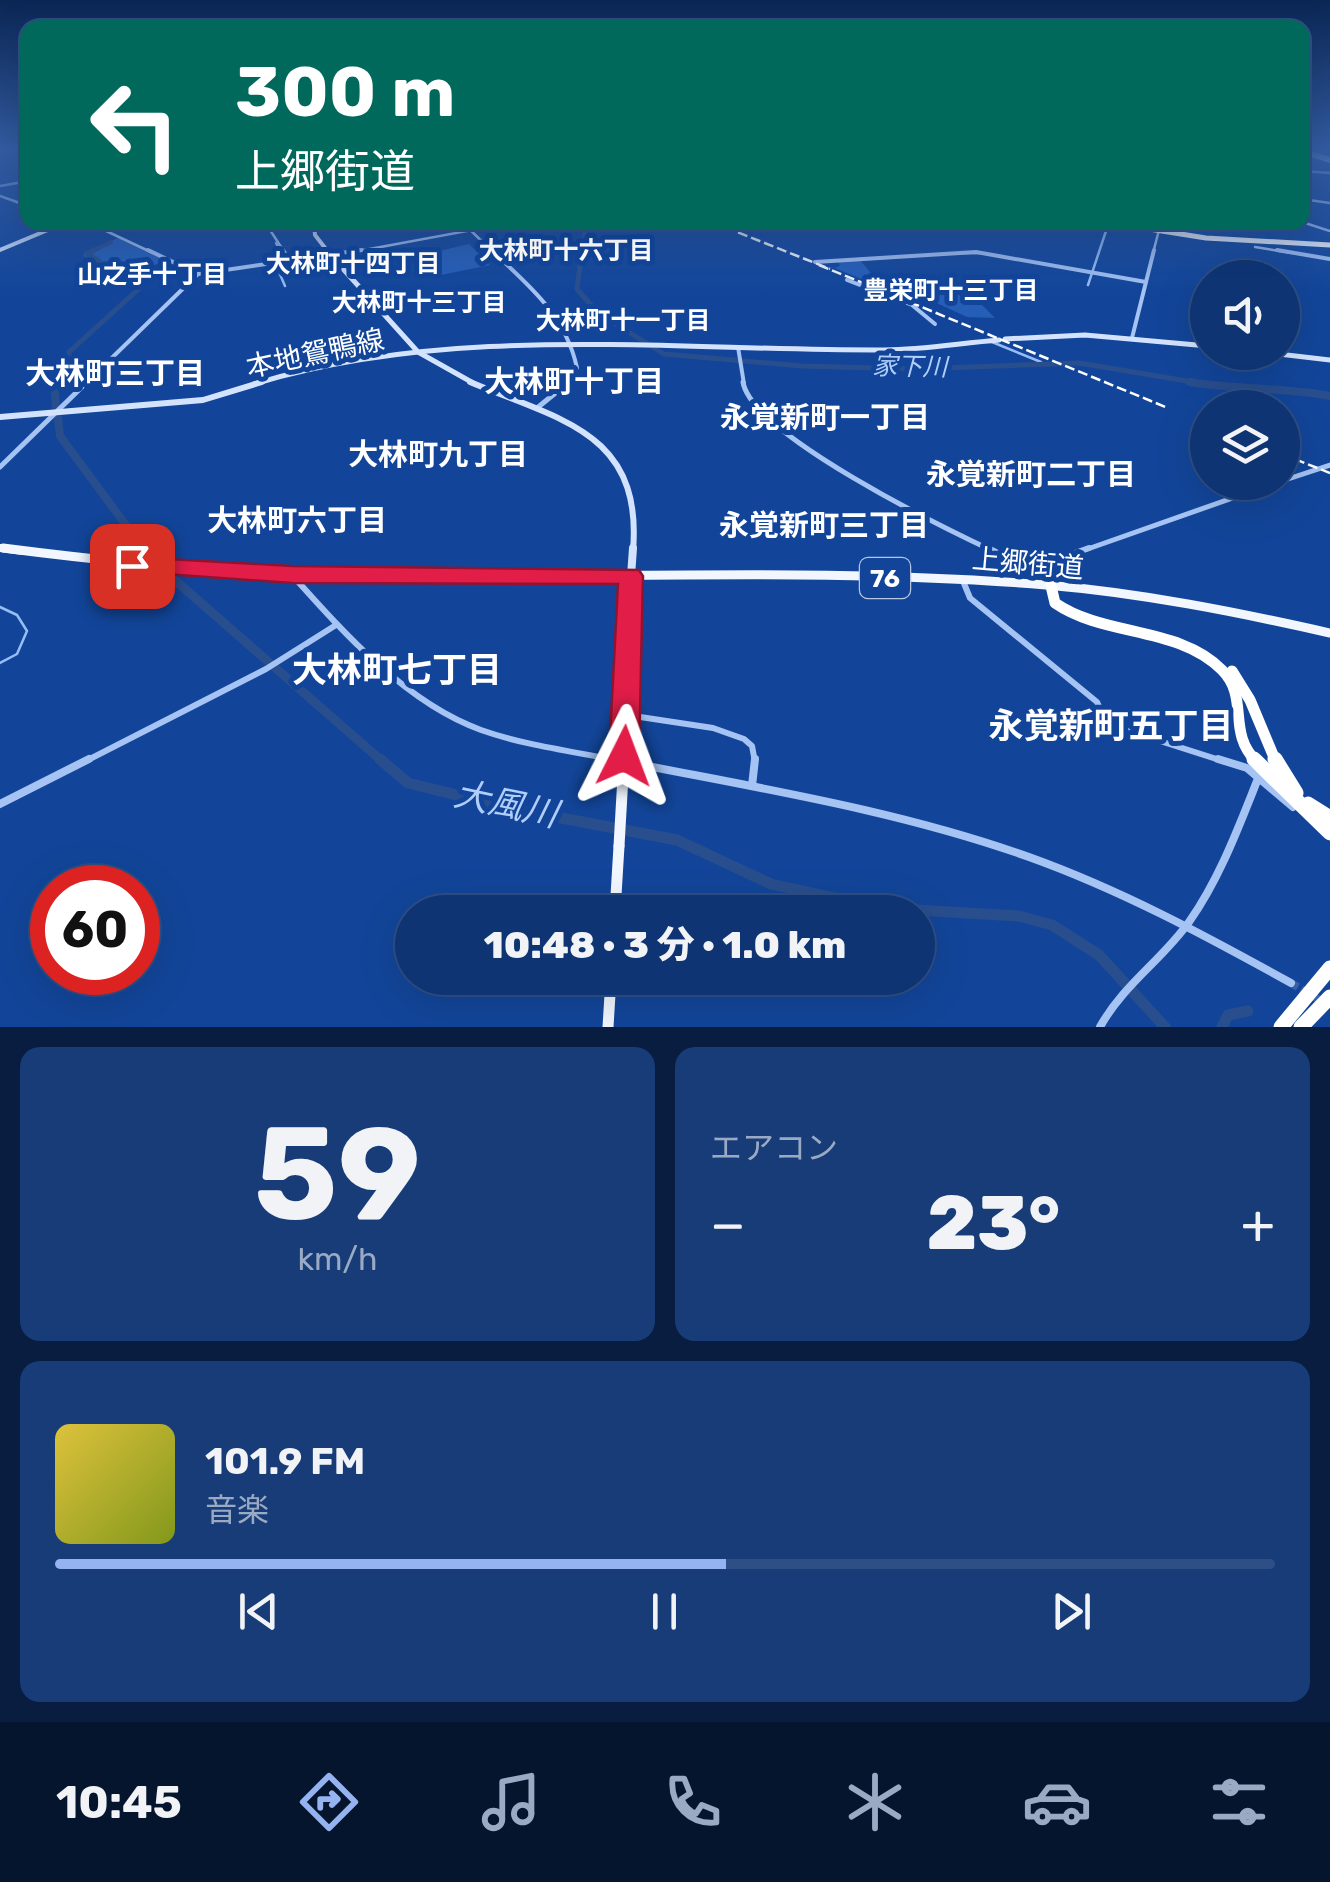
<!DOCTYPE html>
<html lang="ja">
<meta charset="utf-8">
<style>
body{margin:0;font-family:Rubik,"Noto Sans JP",sans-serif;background:#173c78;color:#f1f3f6;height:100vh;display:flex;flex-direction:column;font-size:38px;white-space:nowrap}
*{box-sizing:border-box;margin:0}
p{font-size:32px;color:#9baac4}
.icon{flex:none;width:55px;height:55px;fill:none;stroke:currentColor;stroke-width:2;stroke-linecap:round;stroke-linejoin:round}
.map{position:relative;height:1027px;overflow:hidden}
.panel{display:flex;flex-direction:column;gap:20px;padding:20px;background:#081d3f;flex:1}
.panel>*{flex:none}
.guide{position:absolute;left:20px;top:20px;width:1290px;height:210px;border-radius:20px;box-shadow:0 10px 40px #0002,0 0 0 2px #2e4f85;background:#00695c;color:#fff;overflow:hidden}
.fabs{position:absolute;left:1190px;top:260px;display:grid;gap:20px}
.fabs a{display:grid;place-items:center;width:110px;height:110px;border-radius:50%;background:#0e3473;box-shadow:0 10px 40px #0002,0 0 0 2px #2e4f85;font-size:50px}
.speed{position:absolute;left:30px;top:865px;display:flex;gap:20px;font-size:50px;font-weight:700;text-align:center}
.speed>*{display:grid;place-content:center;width:130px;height:130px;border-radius:50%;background:#0e3473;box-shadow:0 10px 40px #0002,0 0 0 2px #2e4f85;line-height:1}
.speed .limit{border:15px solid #d22;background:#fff;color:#111}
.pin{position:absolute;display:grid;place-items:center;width:85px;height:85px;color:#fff;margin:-42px;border-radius:20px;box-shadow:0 5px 15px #0006}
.me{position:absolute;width:110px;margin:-55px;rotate:3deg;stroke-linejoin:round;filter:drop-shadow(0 0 8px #0008)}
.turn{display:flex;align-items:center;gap:35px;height:210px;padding:0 50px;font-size:45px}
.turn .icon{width:130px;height:130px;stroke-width:2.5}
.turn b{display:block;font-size:70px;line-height:85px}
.big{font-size:75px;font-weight:800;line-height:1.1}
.panel .card{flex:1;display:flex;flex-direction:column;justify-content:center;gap:15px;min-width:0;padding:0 35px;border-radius:20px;background:#173c78}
.panel .dial{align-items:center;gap:0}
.dial b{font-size:130px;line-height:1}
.song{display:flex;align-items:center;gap:30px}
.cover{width:120px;height:120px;border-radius:15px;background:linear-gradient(135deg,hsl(50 70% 55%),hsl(70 70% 35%))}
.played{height:10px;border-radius:5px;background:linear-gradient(90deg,#95b2f1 55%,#2e4f85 55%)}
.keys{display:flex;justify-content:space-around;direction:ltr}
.heat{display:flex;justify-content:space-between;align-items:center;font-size:55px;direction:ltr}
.panel .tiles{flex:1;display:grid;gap:20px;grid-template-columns:1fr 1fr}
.card:last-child{grid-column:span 2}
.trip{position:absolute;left:395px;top:895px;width:540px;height:100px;border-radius:50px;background:#0e3473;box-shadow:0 10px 40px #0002,0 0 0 2px #2e4f85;font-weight:800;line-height:100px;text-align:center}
.dock{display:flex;height:160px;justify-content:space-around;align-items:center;background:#06152e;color:#9baac4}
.dock .icon{width:70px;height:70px}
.dock .on{color:#95b2f1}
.dock b{font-size:45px;color:#f1f3f6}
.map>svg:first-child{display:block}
.green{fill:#255eb7}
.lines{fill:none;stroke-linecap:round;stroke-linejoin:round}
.stream{stroke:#97bdf6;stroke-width:2.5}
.river-far4{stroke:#294e8d;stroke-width:4}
.river-far3{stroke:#294e8d;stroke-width:5}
.river-far2{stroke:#294e8d;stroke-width:8}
.river-far1{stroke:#294e8d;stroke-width:9}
.river{stroke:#294e8d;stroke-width:11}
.tertiary-tunnel{stroke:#3661a8;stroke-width:8;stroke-dasharray:8 4;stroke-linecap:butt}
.tertiary-far4{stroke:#a5c3f3;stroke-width:2.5}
.tertiary-far3{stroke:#a5c3f3;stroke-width:4}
.tertiary-far2{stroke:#a5c3f3;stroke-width:5}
.tertiary-far1{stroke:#a5c3f3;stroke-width:6}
.tertiary{stroke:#a5c3f3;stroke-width:8}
.secondary-far3{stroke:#d4e3fd;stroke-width:4}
.secondary-far2{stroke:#d4e3fd;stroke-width:5}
.secondary-far1{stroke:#d4e3fd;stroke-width:6}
.secondary{stroke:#d4e3fd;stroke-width:8}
.primary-far2{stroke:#f1f6ff;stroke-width:8}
.primary-far1{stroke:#f1f6ff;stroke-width:9}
.primary{stroke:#f1f6ff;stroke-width:11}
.trunk{stroke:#f8faff;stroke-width:5}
.motorway-far2{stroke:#fff;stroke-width:6}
.motorway-far1{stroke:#fff;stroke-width:11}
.motorway{stroke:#fff;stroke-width:15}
.rail{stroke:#fff;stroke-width:2.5;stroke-dasharray:10 4;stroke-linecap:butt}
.primary-bridge-far1{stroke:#f1f6ff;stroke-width:9}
.primary-bridge{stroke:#f1f6ff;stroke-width:11}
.route{fill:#e11d48;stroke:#92132f;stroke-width:2.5}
.labels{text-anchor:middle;stroke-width:10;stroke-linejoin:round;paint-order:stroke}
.far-neighbourhood-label{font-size:25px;font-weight:bold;fill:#fff;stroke:#124599}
.far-water-label{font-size:25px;font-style:italic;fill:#b1cefa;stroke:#124599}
.shield{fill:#124599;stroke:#b8c7e0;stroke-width:2.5}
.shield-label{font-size:25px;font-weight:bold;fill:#fff}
.street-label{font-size:28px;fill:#fff;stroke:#124599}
.neighbourhood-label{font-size:30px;font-weight:bold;fill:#fff;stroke:#124599}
.near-neighbourhood-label{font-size:35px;font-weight:bold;fill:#fff;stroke:#124599}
.near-water-label{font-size:35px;font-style:italic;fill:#b1cefa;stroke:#124599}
</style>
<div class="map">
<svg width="1330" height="1027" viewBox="0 0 1330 1027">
<rect width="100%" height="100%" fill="#124599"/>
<g class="green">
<polygon points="118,238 167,260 127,276 83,256 85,252"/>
<polygon points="469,244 490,265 441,275 422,255"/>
<polygon points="860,260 875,278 900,276 922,287 949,285 964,300 976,299 995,318 967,317 891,282 871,283 835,268 840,266 838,261"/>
</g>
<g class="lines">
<g class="stream">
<polyline points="276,243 281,253"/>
<polyline points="1088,285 1108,225 1097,222"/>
<polyline points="285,286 279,272 287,265"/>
<polyline points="992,342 1041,362"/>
<polyline points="0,607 17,615 27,631 17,654 0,663"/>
</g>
<g class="river-far4">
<polyline points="89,253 111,242"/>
<polyline points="582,253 586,222"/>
</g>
<g class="river-far3">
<polyline points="94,250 87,254 99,261"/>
<polyline points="582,250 577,289 598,313 664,354 801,366 916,369 1079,363 1205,384"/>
<polyline points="102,265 125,277"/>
<polyline points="52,384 71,360 69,352 142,286 127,278"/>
</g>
<g class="river-far2">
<polyline points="54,382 56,408"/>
<path d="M 1190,382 C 1237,390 1284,387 1330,396"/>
<polyline points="58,418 60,436 145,551"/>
</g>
<polyline class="river-far1" points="144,548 153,561 383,762"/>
<g class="river">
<polyline points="380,759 408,783 509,808 677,840 771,884 881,908 1019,916 1052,925 1099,955 1165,1027"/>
<polyline points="1222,1027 1228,1015 1248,1011"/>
</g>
<polyline class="tertiary-tunnel" points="1291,983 1323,1002"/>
<g class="tertiary-far4">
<polyline points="1302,171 1330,173"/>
<polyline points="0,186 28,181"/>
<polyline points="0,196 28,206"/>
<polyline points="1302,199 1330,203"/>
<polyline points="87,222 153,253"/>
<polyline points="273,222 270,230 285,253"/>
<polyline points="462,222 494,253"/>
<polyline points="1302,222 1330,231"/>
<polyline points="1255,247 1292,253"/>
<polyline points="348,253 515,222"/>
<polyline points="961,253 981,253"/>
<polyline points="1153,253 1159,230"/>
</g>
<g class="tertiary-far3">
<polyline points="148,250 198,274 362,250"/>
<polyline points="283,250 289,260"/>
<path d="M 491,250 C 529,285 566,316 577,368 L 567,384"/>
<polyline points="1277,250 1330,259"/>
<polyline points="815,262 976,252 1146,282"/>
<polyline points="847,280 912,305 935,324"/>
<polyline points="1132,338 1154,250"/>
<polyline points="738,347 744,384"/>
<polyline points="85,384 198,274"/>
</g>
<g class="tertiary-far2">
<path d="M 743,382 C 751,434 944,528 993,551"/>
<polyline points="537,408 569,382"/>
<polyline points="0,467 87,382"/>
<polyline points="1282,481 1330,465"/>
<polyline points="1082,551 1278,482"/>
</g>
<g class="tertiary-far1">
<polyline points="988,548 1045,577 1049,583"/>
<polyline points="1030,569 1089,548"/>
<path d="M 292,575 C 344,633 406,703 481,730 C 526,746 578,752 625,762"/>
<polyline points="963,581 970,598 1097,702 1107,724 1226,762"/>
<polyline points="627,715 713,728 744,739 752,746 755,762"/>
<polyline points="84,762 266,669 336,625"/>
</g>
<g class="tertiary">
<path d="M 612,759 C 751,787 895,809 1029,857 C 1121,890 1206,936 1291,983"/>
<polyline points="1218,759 1247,768 1293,807"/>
<polyline points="752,786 755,759"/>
<polyline points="0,804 89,759"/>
<path d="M 1100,1027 C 1123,985 1162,960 1189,922 C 1220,878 1239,826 1259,776"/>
</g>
<g class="secondary-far3">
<polyline points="314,222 315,235 329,253"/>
<polyline points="0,250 67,222"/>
</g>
<g class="secondary-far2">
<polyline points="326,250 418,352 475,384"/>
<polyline points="1005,339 1085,335 1208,346"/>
<polyline points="1262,352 1330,360"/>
<path d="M 254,384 C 456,323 677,351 885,350 C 923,350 961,343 999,340"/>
</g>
<g class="secondary-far1">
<path d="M 470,382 C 560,420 643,432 633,551"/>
<polyline points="0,417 203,400 262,382"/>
</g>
<polyline class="secondary" points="631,576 633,548"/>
<polyline class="primary-far2" points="0,548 23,551"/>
<g class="primary-far1">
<path d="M 3,548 C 88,559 173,568 259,572 C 521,585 784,563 1046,585 C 1142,593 1237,612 1330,633"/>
<polyline points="626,726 631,576"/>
</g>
<g class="primary">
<polyline points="615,912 619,846"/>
<polyline points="608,1027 611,978"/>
</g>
<polyline class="trunk" points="1105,222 1206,238 1330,245"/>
<polyline class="motorway-far2" points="1302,151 1330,160"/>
<g class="motorway-far1">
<path d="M 1051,586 L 1055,603 C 1104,637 1179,626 1222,670 C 1250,698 1226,732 1257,762"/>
<polyline points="1232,671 1250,700 1276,762"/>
</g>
<g class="motorway">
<polyline points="1254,759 1330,833"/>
<polyline points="1275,759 1296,793"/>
<polyline points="1308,804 1330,818"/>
<polyline points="1281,1027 1330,968"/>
<polyline points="1301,1027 1330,997"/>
</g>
<g class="rail">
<polyline points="712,222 830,269"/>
<polyline points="819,265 1168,408"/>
<polyline points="1282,454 1330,473"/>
</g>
<polyline class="primary-bridge-far1" points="624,762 626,726"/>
<polyline class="primary-bridge" points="619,846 624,759"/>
</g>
<linearGradient id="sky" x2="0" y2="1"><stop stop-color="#0a2654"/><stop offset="0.51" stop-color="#335ca2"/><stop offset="1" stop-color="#335ca2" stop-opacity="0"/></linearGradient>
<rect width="1330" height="292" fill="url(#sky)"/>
<polygon class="route" points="132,557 292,566 639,570 643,576 639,756 635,765 624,768 614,765 609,756 618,584 292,583 123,571 119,566 123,560"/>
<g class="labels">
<g class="far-neighbourhood-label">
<text x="566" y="259">大林町十六丁目</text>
<text x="353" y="272">大林町十四丁目</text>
<text x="152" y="283">山之手十丁目</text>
<text x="951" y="299">豊栄町十三丁目</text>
<text x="419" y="311">大林町十三丁目</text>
<text x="623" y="329">大林町十一丁目</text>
</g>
<g class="far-water-label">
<text transform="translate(910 366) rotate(1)" y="9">家下川</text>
</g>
<rect class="shield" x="860" y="558" width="50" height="40" rx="8"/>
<g class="shield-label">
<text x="885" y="587">76</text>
</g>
<g class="street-label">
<text transform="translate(315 353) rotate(-12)" y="10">本地鴛鴨線</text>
<text transform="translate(1028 563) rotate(5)" y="10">上郷街道</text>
</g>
<g class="neighbourhood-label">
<text x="115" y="384">大林町三丁目</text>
<text x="574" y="392">大林町十丁目</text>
<text x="825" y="428">永覚新町一丁目</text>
<text x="438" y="465">大林町九丁目</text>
<text x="1031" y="485">永覚新町二丁目</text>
<text x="297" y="531">大林町六丁目</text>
<text x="824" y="536">永覚新町三丁目</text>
</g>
<g class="near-neighbourhood-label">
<text x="397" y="682">大林町七丁目</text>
<text x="1111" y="738">永覚新町五丁目</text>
</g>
<g class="near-water-label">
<text transform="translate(506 804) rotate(12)" y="12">大風川</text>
</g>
</g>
</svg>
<div class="fabs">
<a><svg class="icon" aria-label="sound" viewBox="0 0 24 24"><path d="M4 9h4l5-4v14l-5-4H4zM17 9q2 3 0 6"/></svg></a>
<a><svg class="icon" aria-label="layers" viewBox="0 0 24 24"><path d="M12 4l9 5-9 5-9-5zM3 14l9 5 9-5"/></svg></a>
</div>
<div class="speed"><div class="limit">60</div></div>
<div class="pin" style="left:132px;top:566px;background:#d93025"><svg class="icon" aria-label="arrive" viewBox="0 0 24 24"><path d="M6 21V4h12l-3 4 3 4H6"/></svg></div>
<svg class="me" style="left:624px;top:756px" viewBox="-20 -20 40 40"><path d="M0-17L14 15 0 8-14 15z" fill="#e11d48" stroke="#fff" stroke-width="4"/></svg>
<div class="trip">10:48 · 3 分 · 1.0 km</div>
<div class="guide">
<div class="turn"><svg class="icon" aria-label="left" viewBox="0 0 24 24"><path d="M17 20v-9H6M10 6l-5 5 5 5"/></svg><div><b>300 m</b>上郷街道</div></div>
</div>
</div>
<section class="panel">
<div class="tiles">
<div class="card dial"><b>59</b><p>km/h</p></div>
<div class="card"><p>エアコン</p>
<div class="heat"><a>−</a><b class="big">23°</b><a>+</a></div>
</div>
<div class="card">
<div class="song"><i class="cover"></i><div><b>101.9 FM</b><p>音楽</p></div></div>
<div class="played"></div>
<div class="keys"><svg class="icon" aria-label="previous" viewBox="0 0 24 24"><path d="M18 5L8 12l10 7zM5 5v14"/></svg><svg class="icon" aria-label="pause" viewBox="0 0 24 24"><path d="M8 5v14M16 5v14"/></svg><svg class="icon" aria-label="next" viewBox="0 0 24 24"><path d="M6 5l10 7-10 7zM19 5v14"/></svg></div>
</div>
</div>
</section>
<nav class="dock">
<b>10:45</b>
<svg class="icon on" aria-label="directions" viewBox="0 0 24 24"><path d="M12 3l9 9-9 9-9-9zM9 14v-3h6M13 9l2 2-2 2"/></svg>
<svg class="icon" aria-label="music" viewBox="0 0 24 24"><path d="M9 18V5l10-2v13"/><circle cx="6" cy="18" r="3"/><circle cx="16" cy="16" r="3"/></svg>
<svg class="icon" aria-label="phone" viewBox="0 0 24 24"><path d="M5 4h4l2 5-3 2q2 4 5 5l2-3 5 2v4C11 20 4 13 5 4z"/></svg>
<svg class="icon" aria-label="climate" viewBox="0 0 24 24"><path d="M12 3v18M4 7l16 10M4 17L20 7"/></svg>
<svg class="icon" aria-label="car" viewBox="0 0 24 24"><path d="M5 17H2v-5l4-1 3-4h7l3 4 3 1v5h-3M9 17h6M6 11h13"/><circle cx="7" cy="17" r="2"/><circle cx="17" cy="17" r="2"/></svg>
<svg class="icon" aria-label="filters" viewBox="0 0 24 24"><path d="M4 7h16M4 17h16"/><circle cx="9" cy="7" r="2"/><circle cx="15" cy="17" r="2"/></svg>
</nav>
